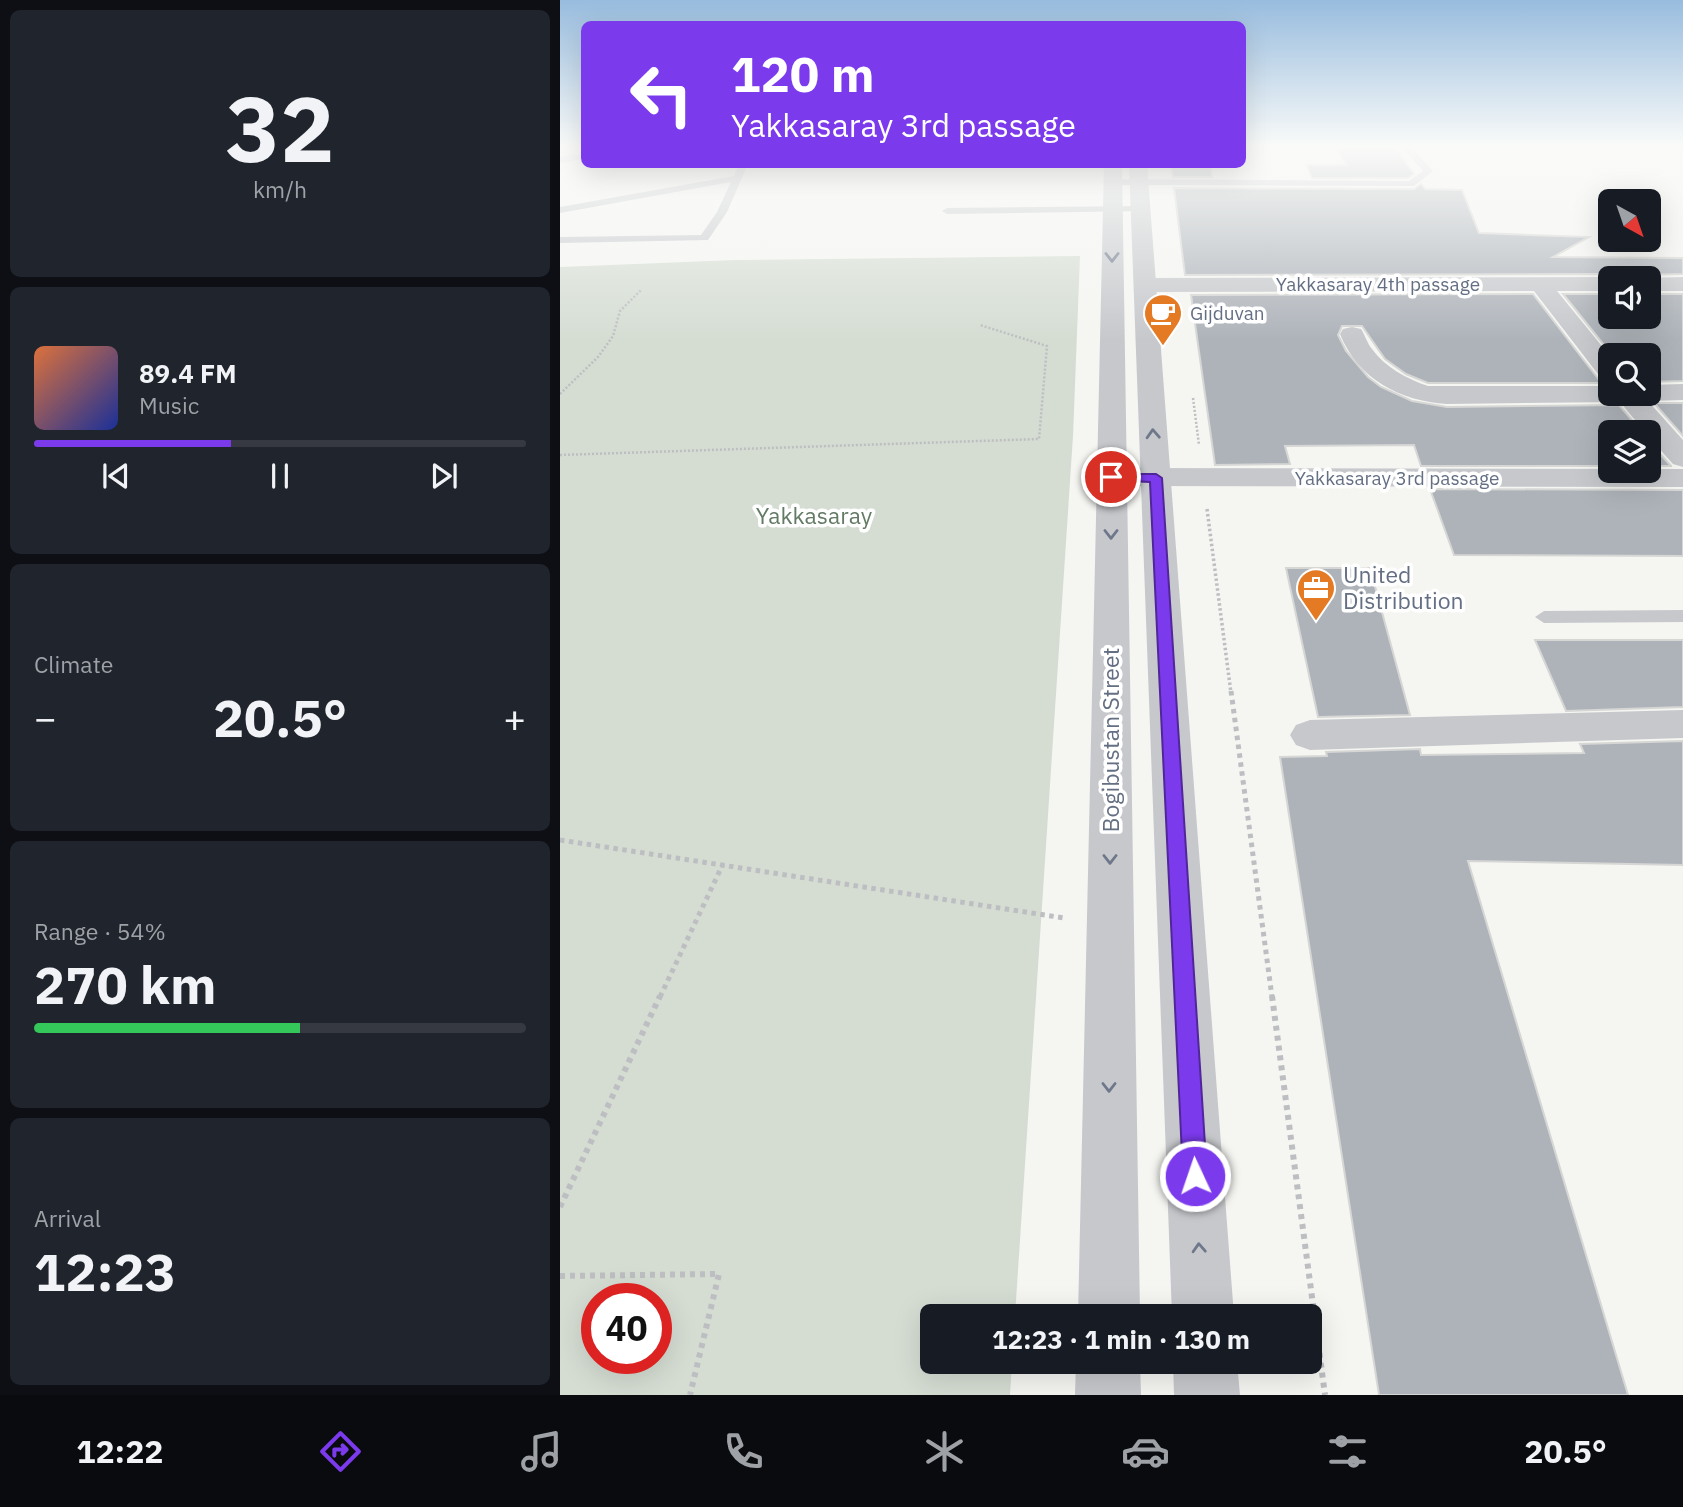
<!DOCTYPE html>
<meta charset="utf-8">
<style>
body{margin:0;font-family:"IBM Plex Sans",sans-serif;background:#20242c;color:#f1f3f6;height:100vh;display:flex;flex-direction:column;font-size:26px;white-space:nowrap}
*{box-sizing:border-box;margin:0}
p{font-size:23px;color:#9ea1a6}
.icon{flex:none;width:38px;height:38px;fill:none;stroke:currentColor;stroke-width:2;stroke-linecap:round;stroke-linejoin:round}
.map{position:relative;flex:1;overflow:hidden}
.panel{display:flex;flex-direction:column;gap:10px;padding:10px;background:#0d0f14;width:560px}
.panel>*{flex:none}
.hud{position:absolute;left:21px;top:21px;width:665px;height:147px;border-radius:10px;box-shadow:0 7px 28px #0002;background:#7c3aed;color:#fff;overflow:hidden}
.needle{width:46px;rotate:140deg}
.controls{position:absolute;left:1038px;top:189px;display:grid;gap:14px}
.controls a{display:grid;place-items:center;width:63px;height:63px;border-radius:10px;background:#171b24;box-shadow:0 7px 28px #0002;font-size:35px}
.speed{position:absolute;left:21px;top:1283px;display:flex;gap:14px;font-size:35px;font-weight:700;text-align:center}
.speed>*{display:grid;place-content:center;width:91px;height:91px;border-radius:50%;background:#171b24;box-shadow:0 7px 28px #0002;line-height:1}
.speed .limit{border:10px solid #d22;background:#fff;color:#111}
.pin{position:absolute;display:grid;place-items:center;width:60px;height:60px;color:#fff;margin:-30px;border:4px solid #fff;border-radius:50%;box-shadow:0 2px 7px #0007}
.me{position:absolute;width:77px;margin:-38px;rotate:357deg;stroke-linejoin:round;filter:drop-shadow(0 0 5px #0008)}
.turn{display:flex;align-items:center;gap:24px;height:147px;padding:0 35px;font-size:32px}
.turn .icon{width:91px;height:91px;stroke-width:2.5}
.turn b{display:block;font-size:49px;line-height:60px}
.big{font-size:52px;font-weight:700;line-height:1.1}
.panel .tile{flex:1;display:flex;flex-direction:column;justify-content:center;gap:10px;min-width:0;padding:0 24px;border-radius:10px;background:#20242c}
.panel .dial{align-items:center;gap:0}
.dial b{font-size:91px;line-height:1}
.song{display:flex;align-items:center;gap:21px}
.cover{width:84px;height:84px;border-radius:10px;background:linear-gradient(135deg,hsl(20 70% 55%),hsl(230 70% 35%))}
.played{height:7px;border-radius:4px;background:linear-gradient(90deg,#7c3aed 40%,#363941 40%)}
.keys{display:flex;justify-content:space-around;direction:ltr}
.heat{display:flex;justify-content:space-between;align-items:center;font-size:38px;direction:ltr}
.charge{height:10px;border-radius:5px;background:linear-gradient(90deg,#34c759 54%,#363941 0)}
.trip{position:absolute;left:360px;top:1304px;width:402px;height:70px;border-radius:10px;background:#171b24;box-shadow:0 7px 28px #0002;font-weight:700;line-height:70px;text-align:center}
.tab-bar{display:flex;height:112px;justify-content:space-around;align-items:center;background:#090b0e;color:#9ea1a6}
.tab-bar .icon{width:49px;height:49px}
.tab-bar .selected{color:#7c3aed}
.tab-bar b{font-size:32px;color:#f1f3f6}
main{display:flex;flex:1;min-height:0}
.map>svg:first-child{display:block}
.green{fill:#d5ddd3;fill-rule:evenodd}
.building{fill:#aeb3ba;stroke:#d6d7d5;stroke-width:2}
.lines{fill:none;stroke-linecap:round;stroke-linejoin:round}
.path-far3{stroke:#bdbec1;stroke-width:2.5;stroke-dasharray:2 2;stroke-linecap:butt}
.path-far2{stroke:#bdbec1;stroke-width:3.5;stroke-dasharray:2.5 2.5;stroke-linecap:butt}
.path-far1{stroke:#bdbec1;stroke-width:5;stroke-dasharray:4.5 4.5;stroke-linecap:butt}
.path{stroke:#bdbec1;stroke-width:6;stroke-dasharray:5 5;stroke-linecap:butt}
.service{fill:#c6c8cc;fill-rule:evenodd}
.minor{fill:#c6c8cc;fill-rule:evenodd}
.tertiary{fill:#c6c8cc;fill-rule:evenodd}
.oneway{stroke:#6e788a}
.route{fill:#7c3aed;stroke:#51269a;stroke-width:2}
.labels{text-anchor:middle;stroke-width:7;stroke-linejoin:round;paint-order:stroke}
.far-street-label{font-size:19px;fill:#646f83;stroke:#fff}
.far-poi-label{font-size:19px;fill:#646f83;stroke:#fff;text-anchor:start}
.park-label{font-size:23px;fill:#637a64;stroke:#fff}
.poi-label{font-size:23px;fill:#646f83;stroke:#fff;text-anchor:start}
.street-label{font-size:23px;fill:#646f83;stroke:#fff}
</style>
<main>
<section class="panel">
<div class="tile dial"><b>32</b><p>km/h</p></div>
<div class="tile">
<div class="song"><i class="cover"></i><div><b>89.4 FM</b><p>Music</p></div></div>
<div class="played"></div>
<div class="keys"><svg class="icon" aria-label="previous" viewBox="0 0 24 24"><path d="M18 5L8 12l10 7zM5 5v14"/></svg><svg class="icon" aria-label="pause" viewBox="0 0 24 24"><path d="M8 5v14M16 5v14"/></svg><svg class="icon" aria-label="next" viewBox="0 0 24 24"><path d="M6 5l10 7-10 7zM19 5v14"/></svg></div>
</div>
<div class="tile"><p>Climate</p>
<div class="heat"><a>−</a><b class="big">20.5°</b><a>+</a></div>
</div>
<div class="tile"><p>Range · 54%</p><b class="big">270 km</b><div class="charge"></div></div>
<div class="tile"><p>Arrival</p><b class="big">12:23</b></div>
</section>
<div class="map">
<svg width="1123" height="1395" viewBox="0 0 1123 1395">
<rect width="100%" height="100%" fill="#f5f6f2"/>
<path class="green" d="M 520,256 L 513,436 L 455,1316 L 373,1316 L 373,1362 L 452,1362 L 450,1395 L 0,1395 L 0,267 L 175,260 ZM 37,1298 L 96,1298 L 96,1358 L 37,1358 Z"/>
<g class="building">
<polygon points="774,145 833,145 854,174 848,178 752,178 747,165 787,165"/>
<polygon points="611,164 650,164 652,177 613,177"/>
<polygon points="861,184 865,189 902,190 919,233 1029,237 993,257 1123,258 1123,274 1084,275 1081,278 1057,278 1050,274 625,275 614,188 854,189"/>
<polygon points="973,294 1039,380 1049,383 868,383 846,374 825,359 802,326 782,326 778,335 786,351 808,377 821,387 852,401 887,407 1059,405 1082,432 1050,432 1050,466 861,466 854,445 725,446 730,464 655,465 631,295"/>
<polygon points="1003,294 1050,294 1050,317 1088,317 1088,294 1123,294 1123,381 1088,382 1088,355 1052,355"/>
<polygon points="1094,403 1123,403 1123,436"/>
<polygon points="1088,441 1111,466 1112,466 1088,466"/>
<polygon points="870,489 1123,490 1123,556 894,555"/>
<polygon points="726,568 810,568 850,715 758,717"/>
<polygon points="975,640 1123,640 1123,707 1006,711"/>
<polygon points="1123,741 1123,865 908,861 1068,1395 819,1395 720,757 767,756 766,752 860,749 861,755 1024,753 1020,744"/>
</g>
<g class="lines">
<g class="path-far3">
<polyline points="0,394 38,357 53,336 60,311 82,289"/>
<polyline points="633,398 639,445"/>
<polyline points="0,455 479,439 487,346 420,325"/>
</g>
<polyline class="path-far2" points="647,509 671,693"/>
<g class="path-far1">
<polyline points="671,691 712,997"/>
<polyline points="0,840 504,918"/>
<polyline points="100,997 163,864"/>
</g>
<g class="path">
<polyline points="712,996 765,1395"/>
<polyline points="0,1207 100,996"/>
<polyline points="0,1276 159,1274 130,1395"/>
</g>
<g class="service">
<polygon points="840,145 849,145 873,171 854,186 553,185 548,182 553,179 849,181 863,171"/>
<polygon points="24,153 24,159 0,163 0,157"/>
<polygon points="179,164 188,164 167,212 148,240 0,243 0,237 141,235 157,212 171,182 0,213 0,207 174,176"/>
<polygon points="581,206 584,207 584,211 387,214 382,211 387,208"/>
<polygon points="1123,610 1123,622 984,623 975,617 984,611"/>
</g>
<g class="minor">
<polygon points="1050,277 1054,278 1050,278 1050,291 997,291 1050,356 1050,381 1041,378 974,291 585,292 577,290 574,285 577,280 585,278"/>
<polygon points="1123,277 1123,291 1088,291 1088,278 1084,278"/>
<path d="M 792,327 L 801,329 C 805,335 807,343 812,349 C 825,367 847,379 868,386 L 1050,386 L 1050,394 L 1088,394 L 1088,385 L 1123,384 L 1123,400 L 1088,401 L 1123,440 L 1123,467 L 1113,464 L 1088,436 L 1088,432 L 1085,432 L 1060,402 L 887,404 C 840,401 798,379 780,334 L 783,329 Z"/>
<polygon points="551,468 1123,469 1123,487 551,486 540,483 536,477 540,471"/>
<polygon points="1123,710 1123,738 750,750 736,745 730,735 736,725 750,720"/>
</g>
<g class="tertiary">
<polygon points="544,164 562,164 580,1316 518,1316"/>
<polygon points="569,164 587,164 674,1316 612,1316"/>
<polygon points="516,1362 580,1362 581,1395 515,1395"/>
<polygon points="613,1362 677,1362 680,1395 614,1395"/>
</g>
</g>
<defs><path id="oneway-chevron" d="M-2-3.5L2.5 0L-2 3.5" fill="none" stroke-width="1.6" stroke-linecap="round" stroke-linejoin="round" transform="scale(1.75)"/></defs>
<g class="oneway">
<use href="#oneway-chevron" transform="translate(552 257) rotate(90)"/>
<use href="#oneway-chevron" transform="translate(593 434) rotate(-93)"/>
<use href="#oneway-chevron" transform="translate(551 534) rotate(90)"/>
<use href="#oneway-chevron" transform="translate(550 859) rotate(90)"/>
<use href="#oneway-chevron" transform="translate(549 1087) rotate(90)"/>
<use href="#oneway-chevron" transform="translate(639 1248) rotate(-93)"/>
</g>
<linearGradient id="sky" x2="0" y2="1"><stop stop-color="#98bcde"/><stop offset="0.43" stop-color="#fafbf9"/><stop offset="1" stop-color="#fafbf9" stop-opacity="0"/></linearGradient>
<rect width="1123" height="340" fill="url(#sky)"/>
<polygon class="route" points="551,474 596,474 602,478 647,1176 643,1185 635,1188 627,1185 623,1176 590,482 547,480 545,477"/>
<defs>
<symbol id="cafe-pin" viewBox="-11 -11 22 30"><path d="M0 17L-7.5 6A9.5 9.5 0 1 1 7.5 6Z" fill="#e47a23" stroke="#fff"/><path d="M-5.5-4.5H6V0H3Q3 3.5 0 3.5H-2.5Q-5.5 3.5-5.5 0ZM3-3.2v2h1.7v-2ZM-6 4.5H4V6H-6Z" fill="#fff"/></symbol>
<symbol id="office-pin" viewBox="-11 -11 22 30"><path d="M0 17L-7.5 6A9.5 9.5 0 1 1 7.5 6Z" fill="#e47a23" stroke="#fff"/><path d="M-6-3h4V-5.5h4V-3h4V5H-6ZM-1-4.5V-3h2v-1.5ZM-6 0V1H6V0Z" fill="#fff"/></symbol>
</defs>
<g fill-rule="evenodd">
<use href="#cafe-pin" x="581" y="291" width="44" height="60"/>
<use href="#office-pin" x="734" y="566" width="44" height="60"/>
</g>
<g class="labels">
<g class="far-street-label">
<text x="818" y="291">Yakkasaray 4th passage</text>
<text x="837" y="485">Yakkasaray 3rd passage</text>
</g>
<g class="far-poi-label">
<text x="630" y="320">Gijduvan</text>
</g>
<g class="park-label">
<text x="254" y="524">Yakkasaray</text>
</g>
<g class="poi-label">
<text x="783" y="583">United<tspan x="783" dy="26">Distribution</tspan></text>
</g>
<g class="street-label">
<text transform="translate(551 740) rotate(-90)" y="8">Bogibustan Street</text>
</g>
</g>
</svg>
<div class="controls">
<a><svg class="needle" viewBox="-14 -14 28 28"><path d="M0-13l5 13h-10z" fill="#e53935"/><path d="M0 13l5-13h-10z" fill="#9ea1a6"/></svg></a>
<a><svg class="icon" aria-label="sound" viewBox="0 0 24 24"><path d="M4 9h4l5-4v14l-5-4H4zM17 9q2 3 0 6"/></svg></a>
<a><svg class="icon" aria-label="search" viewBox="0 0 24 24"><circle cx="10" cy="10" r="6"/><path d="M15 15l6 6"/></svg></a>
<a><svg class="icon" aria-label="layers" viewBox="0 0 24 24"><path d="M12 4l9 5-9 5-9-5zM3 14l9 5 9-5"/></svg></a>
</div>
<div class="speed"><div class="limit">40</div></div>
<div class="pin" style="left:551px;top:477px;background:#d93025"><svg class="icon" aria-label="arrive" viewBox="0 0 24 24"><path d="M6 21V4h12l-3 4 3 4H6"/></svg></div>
<svg class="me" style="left:635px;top:1176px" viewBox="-20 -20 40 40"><circle r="17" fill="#7c3aed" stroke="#fff" stroke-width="3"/><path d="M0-11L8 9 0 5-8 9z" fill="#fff"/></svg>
<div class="trip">12:23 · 1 min · 130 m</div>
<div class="hud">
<div class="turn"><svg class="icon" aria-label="left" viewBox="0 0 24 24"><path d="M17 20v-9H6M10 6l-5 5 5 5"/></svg><div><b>120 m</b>Yakkasaray 3rd passage</div></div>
</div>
</div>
</main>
<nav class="tab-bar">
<b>12:22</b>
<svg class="icon selected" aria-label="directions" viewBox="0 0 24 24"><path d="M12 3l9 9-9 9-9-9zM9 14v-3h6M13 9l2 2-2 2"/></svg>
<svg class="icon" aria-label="music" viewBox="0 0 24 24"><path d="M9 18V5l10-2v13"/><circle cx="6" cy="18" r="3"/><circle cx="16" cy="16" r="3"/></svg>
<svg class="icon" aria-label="phone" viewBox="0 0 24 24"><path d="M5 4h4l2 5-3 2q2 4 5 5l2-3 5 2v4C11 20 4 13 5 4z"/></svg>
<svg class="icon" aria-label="climate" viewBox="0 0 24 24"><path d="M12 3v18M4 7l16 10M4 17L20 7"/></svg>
<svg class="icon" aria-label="car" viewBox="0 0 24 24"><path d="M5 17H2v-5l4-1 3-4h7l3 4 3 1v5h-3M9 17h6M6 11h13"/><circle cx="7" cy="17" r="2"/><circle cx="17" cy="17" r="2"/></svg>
<svg class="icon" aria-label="filters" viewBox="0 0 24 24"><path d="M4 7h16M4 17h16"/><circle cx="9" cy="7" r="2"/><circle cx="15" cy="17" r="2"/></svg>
<b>20.5°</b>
</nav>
